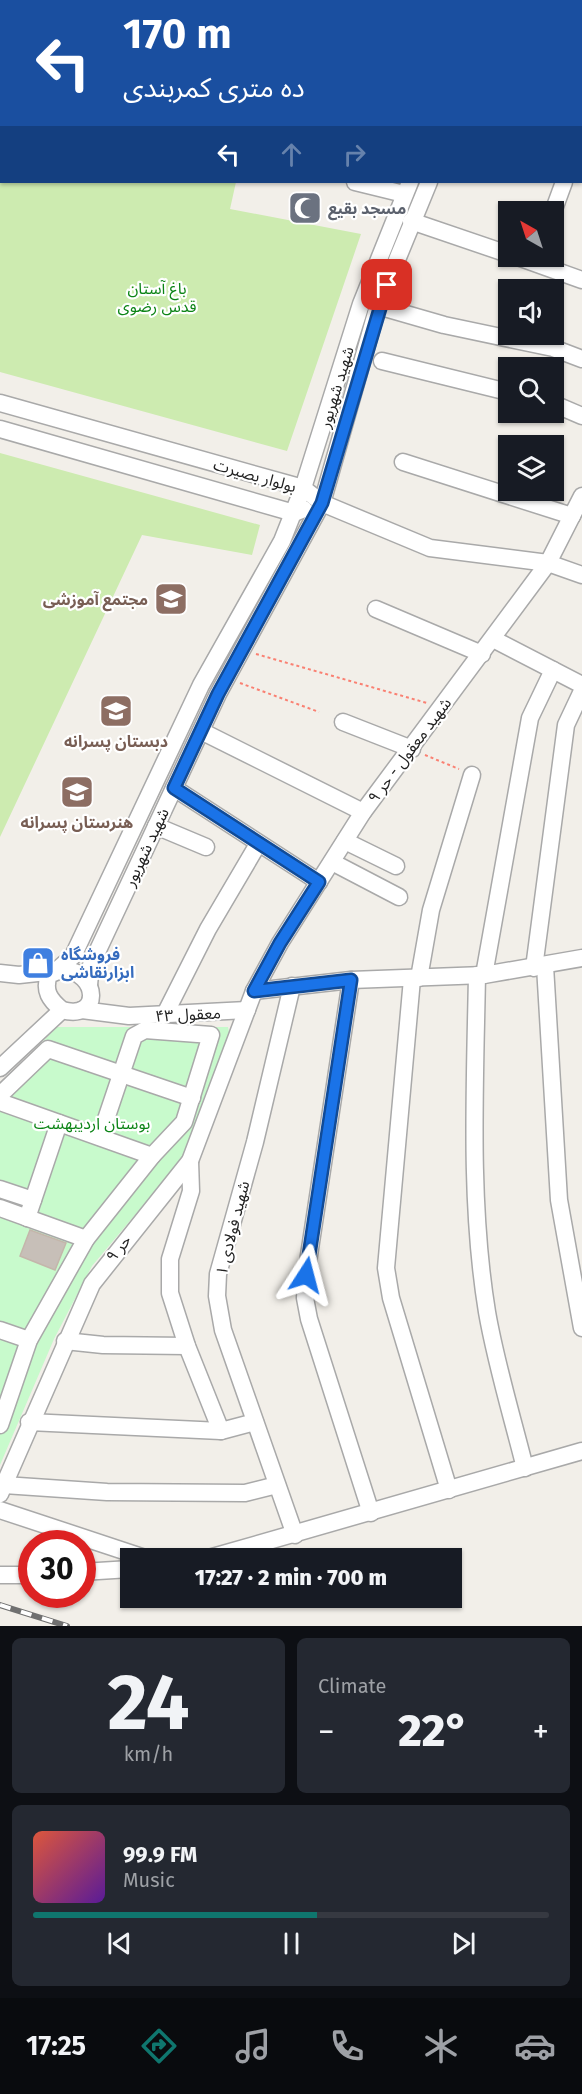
<!DOCTYPE html>
<meta charset="utf-8">
<style>
body{margin:0;font-family:"Fira Sans","Noto Sans Arabic",sans-serif;background:#242831;color:#f1f3f6;height:100vh;display:flex;flex-direction:column;font-size:22px;white-space:nowrap}
*{box-sizing:border-box;margin:0}
p{font-size:20px;color:#9ea1a6}
.icon{flex:none;width:33px;height:33px;fill:none;stroke:currentColor;stroke-width:2;stroke-linecap:round;stroke-linejoin:round}
.map{position:relative;height:1626px;overflow:hidden}
.sheet{display:flex;flex-direction:column;gap:12px;padding:12px;background:#0d0f14;flex:1}
.sheet>*{flex:none}
.top-card{position:absolute;left:0px;top:0px;width:582px;height:183px;box-shadow:0 2px 4px #0004;background:#1a4fa0;color:#fff;overflow:hidden}
.needle{width:39px;rotate:321deg}
.buttons{position:absolute;left:498px;top:201px;display:grid;gap:12px}
.buttons a{display:grid;place-items:center;width:66px;height:66px;border-radius:0px;background:#171b24;box-shadow:0 2px 4px #0004;font-size:30px}
.speed{position:absolute;left:18px;top:1530px;display:flex;gap:12px;font-size:30px;font-weight:700;text-align:center}
.speed>*{display:grid;place-content:center;width:78px;height:78px;border-radius:50%;background:#171b24;box-shadow:0 2px 4px #0004;line-height:1}
.speed .limit{border:9px solid #d22;background:#fff;color:#111}
.pin{position:absolute;display:grid;place-items:center;width:51px;height:51px;color:#fff;margin:-26px;border-radius:12px;box-shadow:0 3px 9px #0006}
.me{position:absolute;width:66px;margin:-33px;rotate:9deg;stroke-linejoin:round;filter:drop-shadow(0 0 4px #0008)}
.turn{display:flex;align-items:center;gap:21px;height:126px;padding:0 24px;font-size:27px}
.turn .icon{width:78px;height:78px;stroke-width:2.5}
.turn b{display:block;font-size:42px;line-height:51px}
.lanes{display:flex;align-items:center;height:57px;padding:0 24px;background:#0003;justify-content:center;gap:30px;direction:ltr}
.lanes .off{opacity:.35}
.big{font-size:45px;font-weight:800;line-height:1.1}
.sheet .card{flex:1;display:flex;flex-direction:column;justify-content:center;gap:9px;min-width:0;padding:0 21px;border-radius:9px;background:#242831}
.sheet .dial{align-items:center;gap:0}
.dial b{font-size:78px;line-height:1}
.song{display:flex;align-items:center;gap:18px}
.cover{width:72px;height:72px;border-radius:9px;background:linear-gradient(135deg,hsl(10 70% 55%),hsl(270 70% 35%))}
.played{height:6px;border-radius:3px;background:linear-gradient(90deg,#0f766e 55%,#363941 55%)}
.keys{display:flex;justify-content:space-around;direction:ltr}
.heat{display:flex;justify-content:space-between;align-items:center;font-size:33px;direction:ltr}
.sheet .tiles{flex:1;display:grid;gap:12px;grid-template-columns:1fr 1fr}
.card:last-child{grid-column:span 2}
.trip{position:absolute;left:120px;top:1548px;width:342px;height:60px;border-radius:0px;background:#171b24;box-shadow:0 2px 4px #0004;font-weight:800;line-height:60px;text-align:center}
.tabs{display:flex;height:96px;justify-content:space-around;align-items:center;background:#090b0e;color:#9ea1a6}
.tabs .icon{width:42px;height:42px}
.tabs .current{color:#0f766e}
.tabs b{font-size:27px;color:#f1f3f6}
.map>svg:first-child{display:block}
.grass{fill:#cdebb0}
.park{fill:#c8facc}
.building{fill:#c7bfb8;stroke:#c4b6ab;stroke-width:1.5}
.lines{fill:none;stroke-linecap:round;stroke-linejoin:round}
.minor-casing{stroke:#a9a9a9;stroke-width:19}
.path{stroke:#fa8072;stroke-width:2;stroke-dasharray:3 3;stroke-linecap:butt}
.minor{stroke:#fff;stroke-width:16}
.rail-casing{stroke:#707070;stroke-width:6}
.rail{stroke:#fff;stroke-width:4;stroke-dasharray:11;stroke-linecap:butt}
.route-casing{stroke:#114b97;stroke-width:15}
.route{stroke:#1a73e8;stroke-width:10}
.labels{text-anchor:middle;stroke-width:4.5;stroke-linejoin:round;paint-order:stroke}
.worship-label{font-size:16px;font-weight:bold;fill:#5b616d;stroke:#fff;text-anchor:start}
.park-label{font-size:16px;fill:#0c8416;stroke:#fff}
.street-label{font-size:16px;fill:#222;stroke:#fff}
.education-label{font-size:16px;font-weight:bold;fill:#785e54;stroke:#fff}
.shop-label{font-size:16px;font-weight:bold;fill:#366cbe;stroke:#fff;text-anchor:start}
</style>
<div class="map">
<svg width="582" height="1626" viewBox="0 0 582 1626">
<rect width="100%" height="100%" fill="#f2efe9"/>
<g class="grass">
<polygon points="0,0 274,0 2,2 2,182 236,182 230,209 361,234 287,451 0,372"/>
<polygon points="0,453 260,525 252,555 142,535 0,837"/>
</g>
<polygon class="park" points="57,1027 228,1027 230,1037 182,1159 92,1266 54,1339 0,1465 0,1085"/>
<polygon class="building" points="30,1230 66,1243 55,1270 20,1256"/>
<g class="lines">
<defs>
<g id="minor">
<polyline points="395,0 401,2"/>
<polyline points="373,2 373,0"/>
<polyline points="487,2 487,0"/>
<polyline points="504,2 505,0"/>
<polyline points="580,112 582,112"/>
<polyline points="580,139 582,135"/>
<polyline points="355,182 404,194"/>
<polyline points="553,212 564,182"/>
<polyline points="411,221 508,254"/>
<polyline points="515,256 582,280"/>
<polyline points="378,306 444,325 553,348 582,359"/>
<polyline points="382,361 508,392"/>
<polyline points="0,403 303,488 322,503 430,548 548,563 582,575"/>
<polyline points="554,404 582,416"/>
<polyline points="0,429 294,513 304,509"/>
<polyline points="403,462 572,516"/>
<polyline points="376,609 482,654"/>
<polyline points="493,639 582,685"/>
<polyline points="343,722 412,749"/>
<polyline points="201,731 363,812"/>
<polyline points="174,788 319,882"/>
<polyline points="156,826 206,847"/>
<polyline points="345,841 396,866"/>
<polyline points="332,862 399,897"/>
<polyline points="545,966 559,1200 582,1328"/>
<polyline points="534,968 566,725 582,691"/>
<path d="M 63,969 C 99,973 102,1021 62,1010 C 50,1000 43,991 49,975 Z"/>
<polyline points="0,973 19,975 56,971 73,956 201,685 282,541 303,488 361,304 410,182"/>
<path d="M 477,975 C 475,1087 469,1202 487,1312 C 496,1364 512,1416 525,1468"/>
<polyline points="484,975 530,718 553,670"/>
<polyline points="419,978 431,910 472,775"/>
<polyline points="412,979 386,1268 391,1298 449,1490"/>
<polyline points="351,980 306,1275 305,1298 309,1319 371,1513"/>
<polyline points="89,985 91,965 218,694 322,503 378,306 429,182"/>
<polyline points="292,986 255,1142 218,1274 217,1296 223,1330 295,1535"/>
<polyline points="254,991 351,980 484,975 582,958"/>
<polyline points="82,1010 129,1016 247,1010"/>
<polyline points="164,1016 208,929 258,844"/>
<polyline points="0,1068 62,1010"/>
<polyline points="0,1095 48,1049 192,1098"/>
<polyline points="0,1102 152,1156"/>
<polyline points="190,1161 191,1191 170,1259 170,1293 187,1346 221,1431"/>
<polyline points="0,1189 33,1200"/>
<polyline points="0,1208 86,1239"/>
<polyline points="27,1218 59,1123"/>
<polyline points="0,1330 29,1340"/>
<polyline points="65,1341 103,1345 187,1346"/>
<polyline points="29,1422 221,1431 255,1422"/>
<polyline points="0,1425 29,1340 86,1239 152,1156 184,1122 211,1035 145,1030 134,1036 100,1137"/>
<polyline points="4,1485 107,1492 245,1493 277,1485"/>
<polyline points="0,1494 92,1284 190,1161 254,991 280,943 363,812 548,563 582,496"/>
<polyline points="0,1510 145,1558"/>
<polyline points="209,1558 582,1451"/>
<polyline points="82,1572 130,1569"/>
<polyline points="0,1575 32,1575"/>
</g>
</defs>
<use href="#minor" class="minor-casing"/>
<g class="path">
<polyline points="256,654 427,703"/>
<polyline points="240,683 319,712"/>
<polyline points="425,755 459,769"/>
</g>
<use href="#minor" class="minor"/>
<defs>
<polyline id="rail" points="0,1605 67,1626"/>
</defs>
<use href="#rail" class="rail-casing"/>
<use href="#rail" class="rail"/>
</g>
<g class="lines">
<defs>
<polyline id="route" points="306,1275 351,980 254,991 280,943 319,882 174,788 218,694 322,503 387,285"/>
</defs>
<use href="#route" class="route-casing"/>
<use href="#route" class="route"/>
</g>
<defs>
<symbol id="mosque-square" viewBox="-11 -11 22 22"><rect x="-9" y="-9" width="18" height="18" rx="4" fill="#6b7280" stroke="#fff"/><path d="M3.5-4.9A6 6 0 1 0 3.5 4.9A5 5 0 1 1 3.5-4.9Z" fill="#fff"/></symbol>
<symbol id="school-square" viewBox="-11 -11 22 22"><rect x="-9" y="-9" width="18" height="18" rx="4" fill="#8d6e63" stroke="#fff"/><path d="M0-5L7-2L0 1L-7-2ZM-4 1L0 2.5L4 1V4Q0 6-4 4Z" fill="#fff"/></symbol>
<symbol id="shop-square" viewBox="-11 -11 22 22"><rect x="-9" y="-9" width="18" height="18" rx="4" fill="#3f7fe0" stroke="#fff"/><path d="M-5-2.5h2.3a2.7 3.5 0 0 1 5.4 0H5L5.5 6h-11ZM-1.5-2.5h3a1.5 2.3 0 0 0-3 0Z" fill="#fff"/></symbol>
</defs>
<g fill-rule="evenodd">
<use href="#mosque-square" x="286" y="189" width="38" height="38"/>
<use href="#school-square" x="152" y="580" width="38" height="38"/>
<use href="#school-square" x="97" y="692" width="38" height="38"/>
<use href="#school-square" x="58" y="773" width="38" height="38"/>
<use href="#shop-square" x="19" y="944" width="38" height="38"/>
</g>
<g class="labels">
<g class="worship-label">
<text x="328" y="214">مسجد بقیع</text>
</g>
<g class="park-label">
<text x="157" y="294">باغ آستان<tspan x="157" dy="18">قدس رضوی</tspan></text>
<text x="92" y="1129">بوستان اردیبهشت</text>
</g>
<g class="street-label">
<text transform="translate(336 387) rotate(-73)" y="6">شهید شهریور</text>
<text transform="translate(255 475) rotate(16)" y="6">بولوار بصیرت</text>
<text transform="translate(409 750) rotate(-53)" y="6">شهید معقول - حر ۹</text>
<text transform="translate(146 847) rotate(-65)" y="6">شهید شهریور</text>
<text transform="translate(188 1014) rotate(-3)" y="6">معقول ۴۳</text>
<text transform="translate(232 1228) rotate(-76)" y="6">شهید فولادی ۱</text>
<text transform="translate(118 1248) rotate(-51)" y="6">حر ۹</text>
</g>
<g class="education-label">
<text x="148" y="605" text-anchor="end">مجتمع آموزشی</text>
<text x="116" y="747">دبستان پسرانه</text>
<text x="77" y="828">هنرستان پسرانه</text>
</g>
<g class="shop-label">
<text x="61" y="960">فروشگاه<tspan x="61" dy="18">ابزارنقاشی</tspan></text>
</g>
</g>
</svg>
<div class="buttons">
<a><svg class="needle" viewBox="-14 -14 28 28"><path d="M0-13l5 13h-10z" fill="#e53935"/><path d="M0 13l5-13h-10z" fill="#9ea1a6"/></svg></a>
<a><svg class="icon" aria-label="sound" viewBox="0 0 24 24"><path d="M4 9h4l5-4v14l-5-4H4zM17 9q2 3 0 6"/></svg></a>
<a><svg class="icon" aria-label="search" viewBox="0 0 24 24"><circle cx="10" cy="10" r="6"/><path d="M15 15l6 6"/></svg></a>
<a><svg class="icon" aria-label="layers" viewBox="0 0 24 24"><path d="M12 4l9 5-9 5-9-5zM3 14l9 5 9-5"/></svg></a>
</div>
<div class="speed"><div class="limit">30</div></div>
<div class="pin" style="left:387px;top:285px;background:#d93025"><svg class="icon" aria-label="arrive" viewBox="0 0 24 24"><path d="M6 21V4h12l-3 4 3 4H6"/></svg></div>
<svg class="me" style="left:306px;top:1275px" viewBox="-20 -20 40 40"><path d="M0-17L14 15 0 8-14 15z" fill="#1a73e8" stroke="#fff" stroke-width="4"/></svg>
<div class="trip">17:27 · 2 min · 700 m</div>
<div class="top-card">
<div class="turn"><svg class="icon" aria-label="left" viewBox="0 0 24 24"><path d="M17 20v-9H6M10 6l-5 5 5 5"/></svg><div><b>170 m</b>ده متری کمربندی</div></div>
<div class="lanes"><svg class="icon" aria-label="left" viewBox="0 0 24 24"><path d="M17 20v-9H6M10 6l-5 5 5 5"/></svg><svg class="icon off" aria-label="ahead" viewBox="0 0 24 24"><path d="M12 20V5M6 11l6-6 6 6"/></svg><svg class="icon off" aria-label="right" viewBox="0 0 24 24"><path d="M7 20v-9h11M14 6l5 5-5 5"/></svg></div>
</div>
</div>
<section class="sheet">
<div class="tiles">
<div class="card dial"><b>24</b><p>km/h</p></div>
<div class="card"><p>Climate</p>
<div class="heat"><a>−</a><b class="big">22°</b><a>+</a></div>
</div>
<div class="card">
<div class="song"><i class="cover"></i><div><b>99.9 FM</b><p>Music</p></div></div>
<div class="played"></div>
<div class="keys"><svg class="icon" aria-label="previous" viewBox="0 0 24 24"><path d="M18 5L8 12l10 7zM5 5v14"/></svg><svg class="icon" aria-label="pause" viewBox="0 0 24 24"><path d="M8 5v14M16 5v14"/></svg><svg class="icon" aria-label="next" viewBox="0 0 24 24"><path d="M6 5l10 7-10 7zM19 5v14"/></svg></div>
</div>
</div>
</section>
<nav class="tabs">
<b>17:25</b>
<svg class="icon current" aria-label="directions" viewBox="0 0 24 24"><path d="M12 3l9 9-9 9-9-9zM9 14v-3h6M13 9l2 2-2 2"/></svg>
<svg class="icon" aria-label="music" viewBox="0 0 24 24"><path d="M9 18V5l10-2v13"/><circle cx="6" cy="18" r="3"/><circle cx="16" cy="16" r="3"/></svg>
<svg class="icon" aria-label="phone" viewBox="0 0 24 24"><path d="M5 4h4l2 5-3 2q2 4 5 5l2-3 5 2v4C11 20 4 13 5 4z"/></svg>
<svg class="icon" aria-label="climate" viewBox="0 0 24 24"><path d="M12 3v18M4 7l16 10M4 17L20 7"/></svg>
<svg class="icon" aria-label="car" viewBox="0 0 24 24"><path d="M5 17H2v-5l4-1 3-4h7l3 4 3 1v5h-3M9 17h6M6 11h13"/><circle cx="7" cy="17" r="2"/><circle cx="17" cy="17" r="2"/></svg>
</nav>
